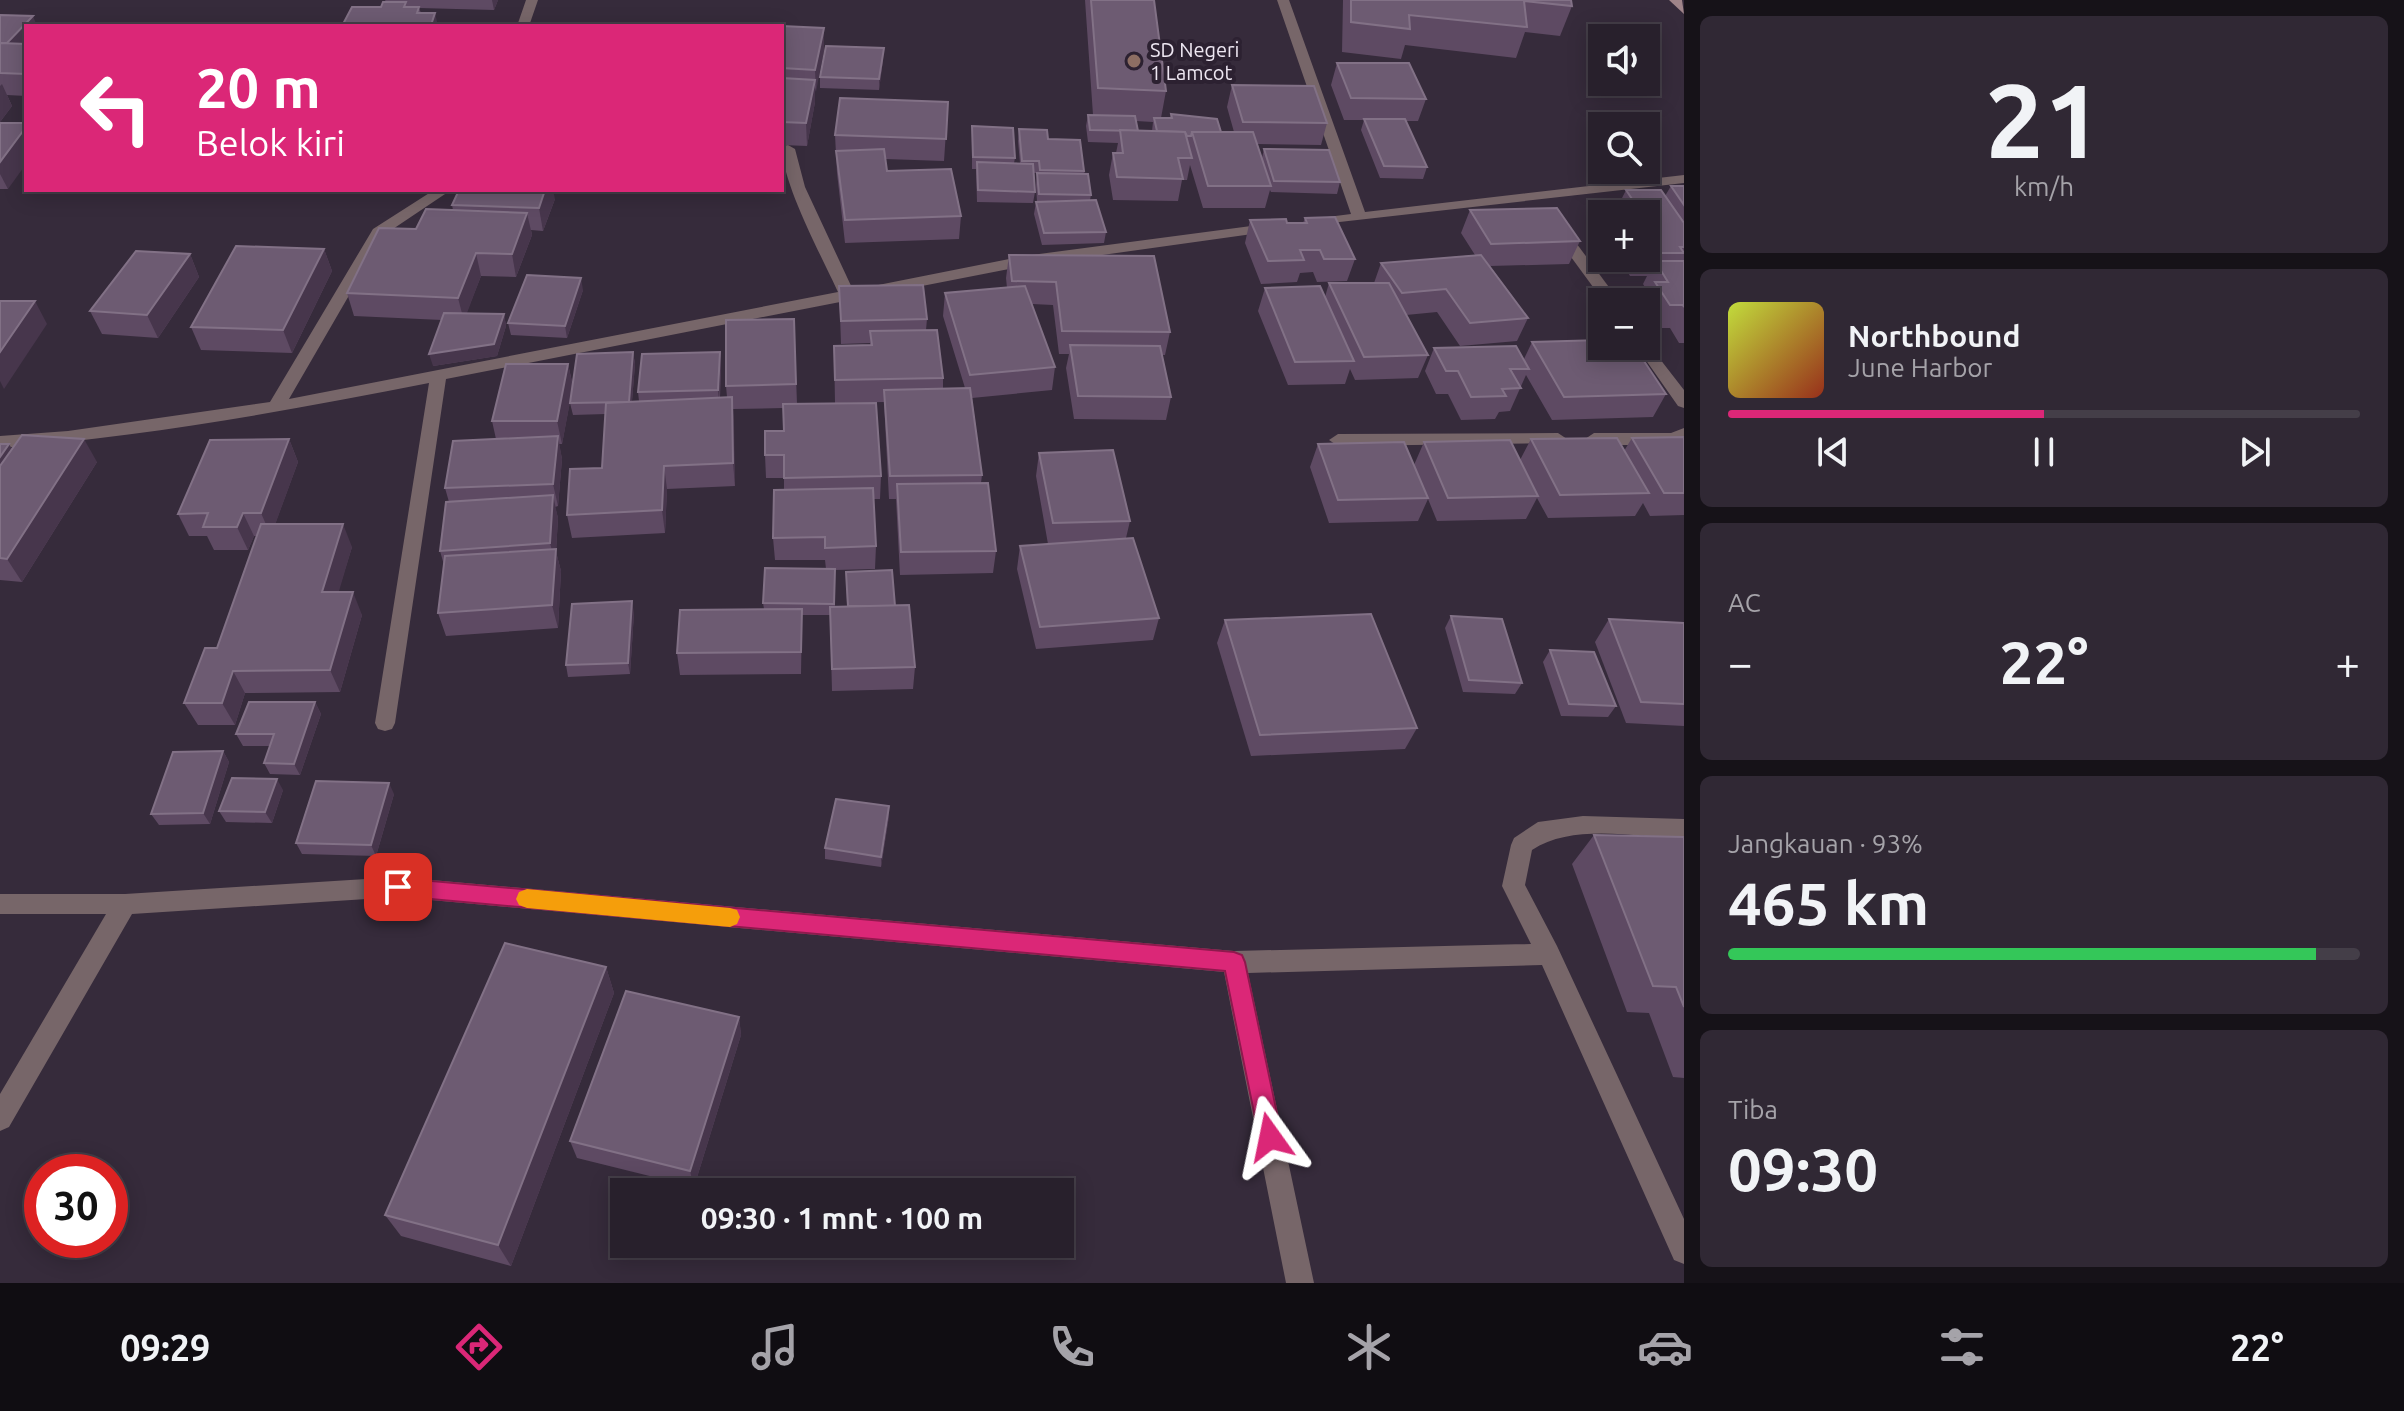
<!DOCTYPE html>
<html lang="id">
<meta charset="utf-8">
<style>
body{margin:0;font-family:Ubuntu,sans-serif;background:#302834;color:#f1f3f6;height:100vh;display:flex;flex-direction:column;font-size:30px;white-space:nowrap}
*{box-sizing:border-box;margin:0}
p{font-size:26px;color:#a5a3a9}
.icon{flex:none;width:44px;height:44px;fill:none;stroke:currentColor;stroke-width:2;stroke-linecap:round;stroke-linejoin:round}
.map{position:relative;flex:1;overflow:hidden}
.drawer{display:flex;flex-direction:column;gap:16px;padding:16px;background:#161218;width:720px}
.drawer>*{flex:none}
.hud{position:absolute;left:24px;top:24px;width:760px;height:168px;border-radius:0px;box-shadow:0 4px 20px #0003,0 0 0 2px #443e48;background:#db2777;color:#fff;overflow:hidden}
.buttons{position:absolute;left:1588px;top:24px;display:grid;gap:16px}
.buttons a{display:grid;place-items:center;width:72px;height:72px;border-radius:0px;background:#28202c;box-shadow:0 4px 20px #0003,0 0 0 2px #443e48;font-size:40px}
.speed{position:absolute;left:24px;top:1154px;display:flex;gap:16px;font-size:40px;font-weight:700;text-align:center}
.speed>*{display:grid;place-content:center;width:104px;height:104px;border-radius:50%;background:#28202c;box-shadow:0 4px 20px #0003,0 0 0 2px #443e48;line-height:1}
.speed .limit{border:12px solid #d22;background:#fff;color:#111}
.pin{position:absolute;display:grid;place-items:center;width:68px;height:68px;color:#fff;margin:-34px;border-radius:16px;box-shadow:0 4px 12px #0006}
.me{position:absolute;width:88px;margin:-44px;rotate:348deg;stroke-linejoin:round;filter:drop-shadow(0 0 6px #0008)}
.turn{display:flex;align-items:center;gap:28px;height:168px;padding:0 40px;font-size:36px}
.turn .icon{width:104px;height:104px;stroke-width:2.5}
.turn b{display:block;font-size:56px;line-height:68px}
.big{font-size:60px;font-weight:700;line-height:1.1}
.drawer .card{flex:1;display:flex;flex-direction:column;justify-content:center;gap:12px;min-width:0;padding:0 28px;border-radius:12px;background:#302834}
.drawer .dial{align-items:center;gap:0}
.dial b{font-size:104px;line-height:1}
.song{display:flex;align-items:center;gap:24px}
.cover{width:96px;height:96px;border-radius:12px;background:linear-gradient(135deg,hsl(70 70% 55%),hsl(10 70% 35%))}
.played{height:8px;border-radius:4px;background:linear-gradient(90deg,#db2777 50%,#443e48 50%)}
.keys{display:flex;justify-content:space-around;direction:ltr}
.heat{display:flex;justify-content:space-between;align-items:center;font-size:44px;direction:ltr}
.charge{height:12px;border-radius:6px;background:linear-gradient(90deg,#34c759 93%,#443e48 0)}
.trip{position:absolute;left:610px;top:1178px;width:464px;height:80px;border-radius:0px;background:#28202c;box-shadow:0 4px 20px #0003,0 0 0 2px #443e48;font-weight:700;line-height:80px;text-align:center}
.dock{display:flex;height:128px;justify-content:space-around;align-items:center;background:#100d12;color:#a5a3a9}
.dock .icon{width:56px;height:56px}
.dock .on{color:#db2777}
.dock b{font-size:36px;color:#f1f3f6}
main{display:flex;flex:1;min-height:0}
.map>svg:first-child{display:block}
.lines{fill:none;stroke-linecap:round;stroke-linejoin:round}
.street{fill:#776669;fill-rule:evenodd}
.secondary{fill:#9f8489;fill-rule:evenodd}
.wall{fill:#5e4a63;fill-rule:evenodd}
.shaded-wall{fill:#47364c}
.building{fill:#6d5b72;stroke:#827186;stroke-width:2}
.route{fill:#db2777;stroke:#8e194d;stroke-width:2}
.slow{fill:#f59e0b}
.education-dot{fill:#8d6e63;stroke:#2c2131;stroke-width:3}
.labels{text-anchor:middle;stroke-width:8;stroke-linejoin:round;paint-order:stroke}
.far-poi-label{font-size:20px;fill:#eee7f2;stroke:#2c2131;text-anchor:start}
</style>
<main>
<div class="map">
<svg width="1684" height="1283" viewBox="0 0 1684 1283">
<rect width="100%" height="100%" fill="#362b3b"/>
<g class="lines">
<g class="street">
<polygon points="526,0 538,0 529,26 517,26"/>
<polygon points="1277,0 1289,0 1365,212 1684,175 1684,183 1304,226 1304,220 1351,214"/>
<path d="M 788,145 L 795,149 L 805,187 L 853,290 L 1024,256 L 1273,223 L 1280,227 L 1273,231 L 1024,266 L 446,379 L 395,723 L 392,729 L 385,731 L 378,729 L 375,723 L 429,383 C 287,411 144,437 0,448 L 0,436 L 68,431 L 270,402 L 373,229 L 434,190 L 451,190 L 384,235 L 289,399 L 838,292 C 824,261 778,176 783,146 Z"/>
<polygon points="1560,226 1565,228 1620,302 1604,302 1552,231"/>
<polygon points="1646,341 1684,390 1684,408 1678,406 1636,346 1646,346"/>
<polygon points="1684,428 1684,441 1673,445 1594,445 1585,439 1594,433 1671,433"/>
<polygon points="1558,433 1567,439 1564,443 1338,446 1329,440 1338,434"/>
<path d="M 1583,816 L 1684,819 L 1684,839 C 1636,837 1573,823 1532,850 L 1525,885 L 1557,946 L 1684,1219 L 1684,1264 L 1674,1260 L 1542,965 L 1248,973 L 1314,1283 L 1286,1283 L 1224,972 L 398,897 L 132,914 L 9,1127 L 0,1131 L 0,1094 L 106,914 L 0,914 L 0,894 L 125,894 L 398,877 L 1234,951 L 1531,944 L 1502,886 L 1511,845 L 1514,838 L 1538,822 Z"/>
</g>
<polygon class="secondary" points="1669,0 1682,0 1684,14"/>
</g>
<g class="wall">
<polygon points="385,0 498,0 494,10 419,8 421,13 438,26 342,26 381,7 386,2"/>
<path d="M 1085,0 L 1154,0 L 1166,91 L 1161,118 L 1170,118 L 1171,114 L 1221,132 L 1234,132 L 1227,107 L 1232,85 L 1327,123 L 1321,145 L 1257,144 L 1262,158 L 1264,149 L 1340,182 L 1337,194 L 1271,192 L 1270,190 L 1265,208 L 1203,208 L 1190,165 L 1187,180 L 1182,180 L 1178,201 L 1113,200 L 1109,175 L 1113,153 L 1116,153 L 1118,143 L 1088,142 L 1086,126 L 1088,115 L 1093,115 ZM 1136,121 L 1153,122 L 1152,131 L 1138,131 Z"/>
<polygon points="1343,0 1571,0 1572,6 1560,36 1525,32 1516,58 1405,45 1401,59 1342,52"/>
<polygon points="0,15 22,44 26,44 26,96 7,95 12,106 0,122"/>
<polygon points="782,26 824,28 824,49 815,92 815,102 807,146 782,145"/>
<polygon points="883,60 879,90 820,88 820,77"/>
<polygon points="1337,63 1426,99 1418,121 1406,121 1427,167 1423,179 1380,178 1361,130 1364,120 1344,120 1331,85"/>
<polygon points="948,102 944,161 885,159 887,171 961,216 959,239 845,243 837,173 835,135"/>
<polygon points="0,123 8,189 0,189"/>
<polygon points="972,126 1015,158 1014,163 1020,163 1018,141 1019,129 1048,139 1084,171 1091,195 1090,200 1106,232 1104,243 1042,245 1034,214 1036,202 1037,202 1036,184 1037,173 1034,173 1035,192 1033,203 977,202 976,169 972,169"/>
<polygon points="1671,186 1684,186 1684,343 1679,343 1670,328 1657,328 1646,309 1646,302 1644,302 1649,294 1643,284 1647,276 1630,276 1621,260 1605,260 1604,258 1646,258 1646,214 1604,214 1610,202 1620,202 1626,190 1665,196"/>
<polygon points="352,190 415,190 414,192"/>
<polygon points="555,199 543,231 531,230 532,235 516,277 481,276 466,314 504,314 506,326 497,356 433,366 442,320 354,316 347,293 416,229 453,210 452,205"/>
<polygon points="1470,210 1580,241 1569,264 1490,266 1528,318 1517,341 1460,346 1437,312 1406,315 1428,355 1418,378 1355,380 1350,369 1345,384 1288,385 1258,311 1265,288 1325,297 1329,283 1374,283 1381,263 1475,255 1461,233"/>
<polygon points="1305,218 1355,259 1347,281 1317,282 1313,272 1300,273 1297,282 1261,284 1245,243 1250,220 1287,223 1303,223"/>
<polygon points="1602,218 1602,254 1594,241 1601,228 1599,225"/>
<polygon points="324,249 332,271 292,353 201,350 191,327"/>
<polygon points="190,254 199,277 158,338 102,334 90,311"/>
<polygon points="1009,255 1170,332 1165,355 1162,355 1171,397 1166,420 1074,419 1066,368 1069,354 1059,354 1053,305 1032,304 1055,367 1052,390 972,398 982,475 981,483 996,551 993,573 900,575 896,499 889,499 884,402 835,403 834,346 870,345 870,343 841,344 839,286 927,319 926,330 943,378 943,389 965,388 943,316 945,293 1007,288 1006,278"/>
<polygon points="583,290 567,338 511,335 508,323"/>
<polygon points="794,319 797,404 881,476 880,499 873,499 876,546 875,569 835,570 835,607 847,606 846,572 895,606 915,667 913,689 832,691 830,615 802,615 801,674 680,675 677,653 764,609 763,603 826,569 825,560 775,560 773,538 784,489 784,478 766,478 765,455 784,431 783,408 733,409 735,486 667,489 665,533 572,538 567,515 602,468 606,414 573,415 570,403 572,390 562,444 559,444 562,459 558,506 555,507 558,518 556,552 561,571 558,628 446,636 438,613 444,565 440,551 449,502 445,488 496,439 492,421 568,364 573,386 633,352 635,364 632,401 639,401 638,392 721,364 720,398 727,397 726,386"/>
<polygon points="1532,342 1666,394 1653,417 1552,420 1526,375 1510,411 1499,412 1495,419 1461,420 1448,394 1436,394 1425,371 1434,348 1524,359"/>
<polygon points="1684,437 1684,515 1650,516 1643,503 1635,516 1548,518 1537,498 1526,519 1437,521 1428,499 1418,521 1329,523 1310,467 1318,444 1414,465 1424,442 1520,460 1531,439 1624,451 1632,438"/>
<polygon points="289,439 298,462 275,524 352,547 338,592 362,615 340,692 245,693 235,725 198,725 184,703 217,648 257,536 254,536 248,550 214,550 207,536 189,536 178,514"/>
<polygon points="0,444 12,449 97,462 22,582 0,580"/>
<polygon points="1039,453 1130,521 1126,538 1159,618 1153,640 1036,649 1017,569 1020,546 1048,544 1036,476"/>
<polygon points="634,613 630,674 568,677 566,665"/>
<polygon points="1451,616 1522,683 1515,694 1463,692 1445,628"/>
<polygon points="1609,619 1684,623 1684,726 1626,723 1595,642"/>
<polygon points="1225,620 1417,728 1405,749 1251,756 1217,643"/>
<polygon points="1550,650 1616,706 1608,717 1561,716 1543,662"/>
<polygon points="315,702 321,714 300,775 270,774 264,763 270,746 243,746 236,734"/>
<polygon points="223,751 229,762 210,824 159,825 151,814"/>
<polygon points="283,790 272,823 226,822 219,811"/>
<polygon points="394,794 376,856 302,854 296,843"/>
<polygon points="889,806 889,816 881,867 825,859 825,848"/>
<polygon points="1594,835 1684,837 1684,1078 1673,1077 1649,1013 1627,1012 1572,864"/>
<polygon points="606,967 614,993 511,1266 401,1236 385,1215"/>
<polygon points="739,1017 741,1035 694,1187 577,1158 570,1141"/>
</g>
<g class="shaded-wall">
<polygon points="492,0 498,0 494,10"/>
<polygon points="435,13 438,26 431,26 431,25"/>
<polygon points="33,16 37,26 26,26 26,40 12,55 6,44"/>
<polygon points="824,28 824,49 816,92 815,70"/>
<polygon points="884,48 883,60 879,90 879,79"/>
<polygon points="815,80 815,102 807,146 806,123"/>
<polygon points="2,84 12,106 0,122 0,86"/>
<polygon points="26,127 26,164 8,189 0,174 0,162"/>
<polygon points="545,190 553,190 555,199 543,231 539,208"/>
<polygon points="527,213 532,235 516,277 512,254"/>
<polygon points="324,249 332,271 292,353 283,330"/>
<polygon points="476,253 481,276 464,321 458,298"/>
<polygon points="190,254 199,277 158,338 147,315"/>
<polygon points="581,278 583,290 567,338 565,326"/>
<polygon points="35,301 47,324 4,389 0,381 0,352"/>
<polygon points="504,314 506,326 497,356 433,366 429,354"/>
<polygon points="633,352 635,364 631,414 629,402"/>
<polygon points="720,352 721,364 719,402 718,390"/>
<polygon points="568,364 573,387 562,444 557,421"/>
<polygon points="732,397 734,420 735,486 733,463"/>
<polygon points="558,436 562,459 558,506 553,484"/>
<polygon points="84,439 97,462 22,582 7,559"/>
<polygon points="289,439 298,462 271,536 261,513"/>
<polygon points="9,444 23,467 0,502 0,457"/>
<polygon points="664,466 667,489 665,533 662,510"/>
<polygon points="553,495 558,518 556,552 561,571 558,628 552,605 555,562 550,543"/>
<polygon points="243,513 254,536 248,550 237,527"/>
<polygon points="343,524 352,547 332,615 322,592"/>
<polygon points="353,592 362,615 340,692 330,670"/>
<polygon points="632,601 634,613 630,674 628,663"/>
<polygon points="233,671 245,693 235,725 222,703"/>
<polygon points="315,702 321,714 300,775 294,764"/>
<polygon points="223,751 229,762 210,824 203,813"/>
<polygon points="277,779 283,790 272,823 265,812"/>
<polygon points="389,783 394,794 376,856 371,845"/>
<polygon points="889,806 889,816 881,867 881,857"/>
<polygon points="606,967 614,993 511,1266 498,1245"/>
<polygon points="739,1017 741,1035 694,1187 690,1171"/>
</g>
<g class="building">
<polygon points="1091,0 1154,0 1166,91 1098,88"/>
<polygon points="1351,0 1571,0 1572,6 1524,1 1527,27 1409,15 1410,29 1351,22"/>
<polygon points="383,2 406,2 404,7 419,7 417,13 435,13 431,25 412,25 411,26 342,26 352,7 381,7"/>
<polygon points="0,15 33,16 7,43 0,43"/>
<polygon points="782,26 824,28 815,70 782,68"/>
<polygon points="0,43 26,44 26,74 0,73"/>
<polygon points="826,46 884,48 879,79 820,77"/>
<polygon points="1337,63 1409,63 1426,99 1351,98"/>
<polygon points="782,78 815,80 806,123 782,122"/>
<polygon points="1232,85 1314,86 1327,123 1243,122"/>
<polygon points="840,98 948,102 946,139 835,135"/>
<polygon points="1171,114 1217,119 1221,132 1192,132 1191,136 1187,136 1185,132 1157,131 1154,118 1172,118"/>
<polygon points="1088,115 1135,116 1138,131 1090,130"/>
<polygon points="1364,119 1405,119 1427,167 1384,166"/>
<polygon points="0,123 26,123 26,127 0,162"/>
<polygon points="972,126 1013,128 1015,158 973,157"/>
<polygon points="1019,129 1047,130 1048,139 1080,140 1084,171 1040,170 1039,161 1022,161"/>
<polygon points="1120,130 1185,132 1192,158 1178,158 1183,179 1117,177 1113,153 1123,153"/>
<polygon points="1192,132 1253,132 1271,186 1208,186"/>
<polygon points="884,149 887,171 951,169 961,216 845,220 836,151"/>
<polygon points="1264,149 1329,150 1340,182 1274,181"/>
<polygon points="977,162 1033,164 1035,192 978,190"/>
<polygon points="1037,173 1088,174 1091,195 1039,194"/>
<polygon points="1671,186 1684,186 1684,205"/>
<polygon points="459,190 545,190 539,208 452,205"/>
<polygon points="1626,190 1661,190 1684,223 1684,247 1680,247 1684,253 1646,253 1646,214 1617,214 1610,202 1634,202"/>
<polygon points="1096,200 1106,232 1044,233 1036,202"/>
<polygon points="1557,208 1580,241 1491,244 1470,210"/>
<polygon points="426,209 527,213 512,254 476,253 458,298 347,293 379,228 416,229"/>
<polygon points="1335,217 1355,259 1324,259 1320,250 1300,250 1304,260 1268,261 1250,220 1286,219 1287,223 1307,223 1305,218"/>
<polygon points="236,246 324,249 283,330 191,327"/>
<polygon points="136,251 190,254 147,315 90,311"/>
<polygon points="1009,255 1154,256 1170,332 1062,331 1056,282 1012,281"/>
<polygon points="1481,255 1528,318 1470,323 1446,289 1402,293 1381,263"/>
<polygon points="1655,261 1684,261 1684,307 1683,305 1670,305 1655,282 1668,282"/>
<polygon points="527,275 581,278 565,326 508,323"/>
<polygon points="1329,283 1389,283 1428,355 1364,357"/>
<polygon points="923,285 927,319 841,321 839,286"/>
<polygon points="1025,286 1055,367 970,375 945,293"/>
<polygon points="1320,286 1354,361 1295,362 1265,288"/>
<polygon points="0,301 35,301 0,352"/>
<polygon points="444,313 504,314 494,344 429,354"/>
<polygon points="794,319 796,384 726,386 726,320"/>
<polygon points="937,330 943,378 835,380 834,346 872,345 870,331"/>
<polygon points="1602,340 1602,346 1634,346 1666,394 1564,397 1532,342"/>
<polygon points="1070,345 1160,346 1171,397 1078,396"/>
<polygon points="1516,346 1529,369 1510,369 1521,388 1502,389 1506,396 1471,397 1458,371 1446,371 1434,348"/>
<polygon points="633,352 629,402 570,403 577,354"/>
<polygon points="720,352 718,390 638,392 642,354"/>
<polygon points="506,364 568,364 557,421 492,421"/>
<polygon points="970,388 982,475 890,476 884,390"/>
<polygon points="732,397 733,463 664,466 662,510 567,515 570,469 602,468 606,403"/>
<polygon points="876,403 881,476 784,478 784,455 765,455 765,431 784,431 783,404"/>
<polygon points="22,435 84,439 7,559 0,558 0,466"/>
<polygon points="558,436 553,484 445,488 453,441"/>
<polygon points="1684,437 1684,493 1664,493 1632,438"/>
<polygon points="1617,438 1649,493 1560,495 1531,439"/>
<polygon points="289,439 261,513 243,513 237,527 203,527 208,513 178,514 210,440"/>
<polygon points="1510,440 1538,496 1448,498 1424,442"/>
<polygon points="1404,442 1428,498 1338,500 1318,444"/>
<polygon points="0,444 9,444 0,457"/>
<polygon points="1113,450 1130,521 1053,523 1039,453"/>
<polygon points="988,483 996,551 901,552 897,484"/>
<polygon points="873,488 876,546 825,548 825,537 773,538 774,490"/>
<polygon points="553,495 550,543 440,551 446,502"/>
<polygon points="261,524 343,524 322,592 353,592 330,670 233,671 222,703 184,703 205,648 217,648"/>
<polygon points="1133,538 1159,618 1040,627 1020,546"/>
<polygon points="556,549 552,605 438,613 445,556"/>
<polygon points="765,568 835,569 834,604 763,603"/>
<polygon points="892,570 895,606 848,606 846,572"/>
<polygon points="632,601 628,663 566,665 572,604"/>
<polygon points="909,605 915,667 832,669 830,607"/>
<polygon points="802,609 801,652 677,653 680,610"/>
<polygon points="1371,614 1417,728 1260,735 1225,620"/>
<polygon points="1451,616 1502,619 1522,683 1469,680"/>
<polygon points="1609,619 1684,623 1684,704 1641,702"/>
<polygon points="1550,650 1594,652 1616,706 1569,704"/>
<polygon points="249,702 315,702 294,764 264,763 274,734 236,734"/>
<polygon points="223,751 203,813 151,814 173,752"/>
<polygon points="232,778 277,779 265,812 219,811"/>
<polygon points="316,781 389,783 371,845 296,843"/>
<polygon points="836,799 889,806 881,857 825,848"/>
<polygon points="1594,835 1684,837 1684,1007 1676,987 1653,986"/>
<polygon points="505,943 606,967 498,1245 385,1215"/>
<polygon points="626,991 739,1017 690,1171 570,1141"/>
</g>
<polygon class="route" points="398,878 1234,952 1242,955 1245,962 1282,1137 1279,1146 1270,1149 1262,1146 1259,1137 1225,971 398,896 391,894 388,887 391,880"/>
<polygon class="slow" points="527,889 730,908 737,910 740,917 737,924 730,927 527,908 519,905 516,899 519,892"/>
<circle class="education-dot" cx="1134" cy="61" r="8"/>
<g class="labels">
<g class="far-poi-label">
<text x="1150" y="57">SD Negeri<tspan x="1150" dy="23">1 Lamcot</tspan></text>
</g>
</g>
</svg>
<div class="buttons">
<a><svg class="icon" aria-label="sound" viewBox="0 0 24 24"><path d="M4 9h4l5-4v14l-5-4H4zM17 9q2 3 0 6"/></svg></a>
<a><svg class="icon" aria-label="search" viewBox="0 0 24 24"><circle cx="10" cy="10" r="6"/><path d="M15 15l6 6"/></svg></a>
<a>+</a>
<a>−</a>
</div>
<div class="speed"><div class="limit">30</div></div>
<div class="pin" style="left:398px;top:887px;background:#d93025"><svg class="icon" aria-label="arrive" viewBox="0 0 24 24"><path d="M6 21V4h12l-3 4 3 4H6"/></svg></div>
<svg class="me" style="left:1270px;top:1137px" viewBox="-20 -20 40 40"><path d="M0-17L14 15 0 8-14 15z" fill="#db2777" stroke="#fff" stroke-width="4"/></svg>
<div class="trip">09:30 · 1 mnt · 100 m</div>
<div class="hud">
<div class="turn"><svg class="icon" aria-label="left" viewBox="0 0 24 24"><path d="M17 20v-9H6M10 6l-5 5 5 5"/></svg><div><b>20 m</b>Belok kiri</div></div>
</div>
</div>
<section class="drawer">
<div class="card dial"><b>21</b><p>km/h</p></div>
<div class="card">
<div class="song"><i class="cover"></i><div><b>Northbound</b><p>June Harbor</p></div></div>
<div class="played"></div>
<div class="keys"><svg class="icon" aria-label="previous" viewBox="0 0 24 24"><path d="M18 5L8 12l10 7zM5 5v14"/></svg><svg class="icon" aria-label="pause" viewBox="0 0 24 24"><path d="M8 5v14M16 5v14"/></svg><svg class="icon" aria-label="next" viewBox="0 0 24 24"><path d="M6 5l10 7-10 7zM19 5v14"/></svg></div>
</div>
<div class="card"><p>AC</p>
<div class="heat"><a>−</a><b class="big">22°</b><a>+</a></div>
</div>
<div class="card"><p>Jangkauan · 93%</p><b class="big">465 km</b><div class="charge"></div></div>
<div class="card"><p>Tiba</p><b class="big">09:30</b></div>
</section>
</main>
<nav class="dock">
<b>09:29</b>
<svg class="icon on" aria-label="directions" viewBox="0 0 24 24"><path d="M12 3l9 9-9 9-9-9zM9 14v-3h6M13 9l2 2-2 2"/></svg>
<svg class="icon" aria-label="music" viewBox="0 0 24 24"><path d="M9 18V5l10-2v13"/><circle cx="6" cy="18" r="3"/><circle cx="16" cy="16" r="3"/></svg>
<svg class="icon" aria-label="phone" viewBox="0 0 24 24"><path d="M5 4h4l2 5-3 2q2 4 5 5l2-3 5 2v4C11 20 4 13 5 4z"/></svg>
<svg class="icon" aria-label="climate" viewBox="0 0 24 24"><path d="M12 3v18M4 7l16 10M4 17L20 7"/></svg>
<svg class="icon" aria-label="car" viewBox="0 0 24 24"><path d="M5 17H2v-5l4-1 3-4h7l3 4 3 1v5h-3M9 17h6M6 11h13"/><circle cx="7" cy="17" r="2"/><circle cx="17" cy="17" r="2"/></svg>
<svg class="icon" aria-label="filters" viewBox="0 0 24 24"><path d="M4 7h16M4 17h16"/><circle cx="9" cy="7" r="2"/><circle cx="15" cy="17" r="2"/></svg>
<b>22°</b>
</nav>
